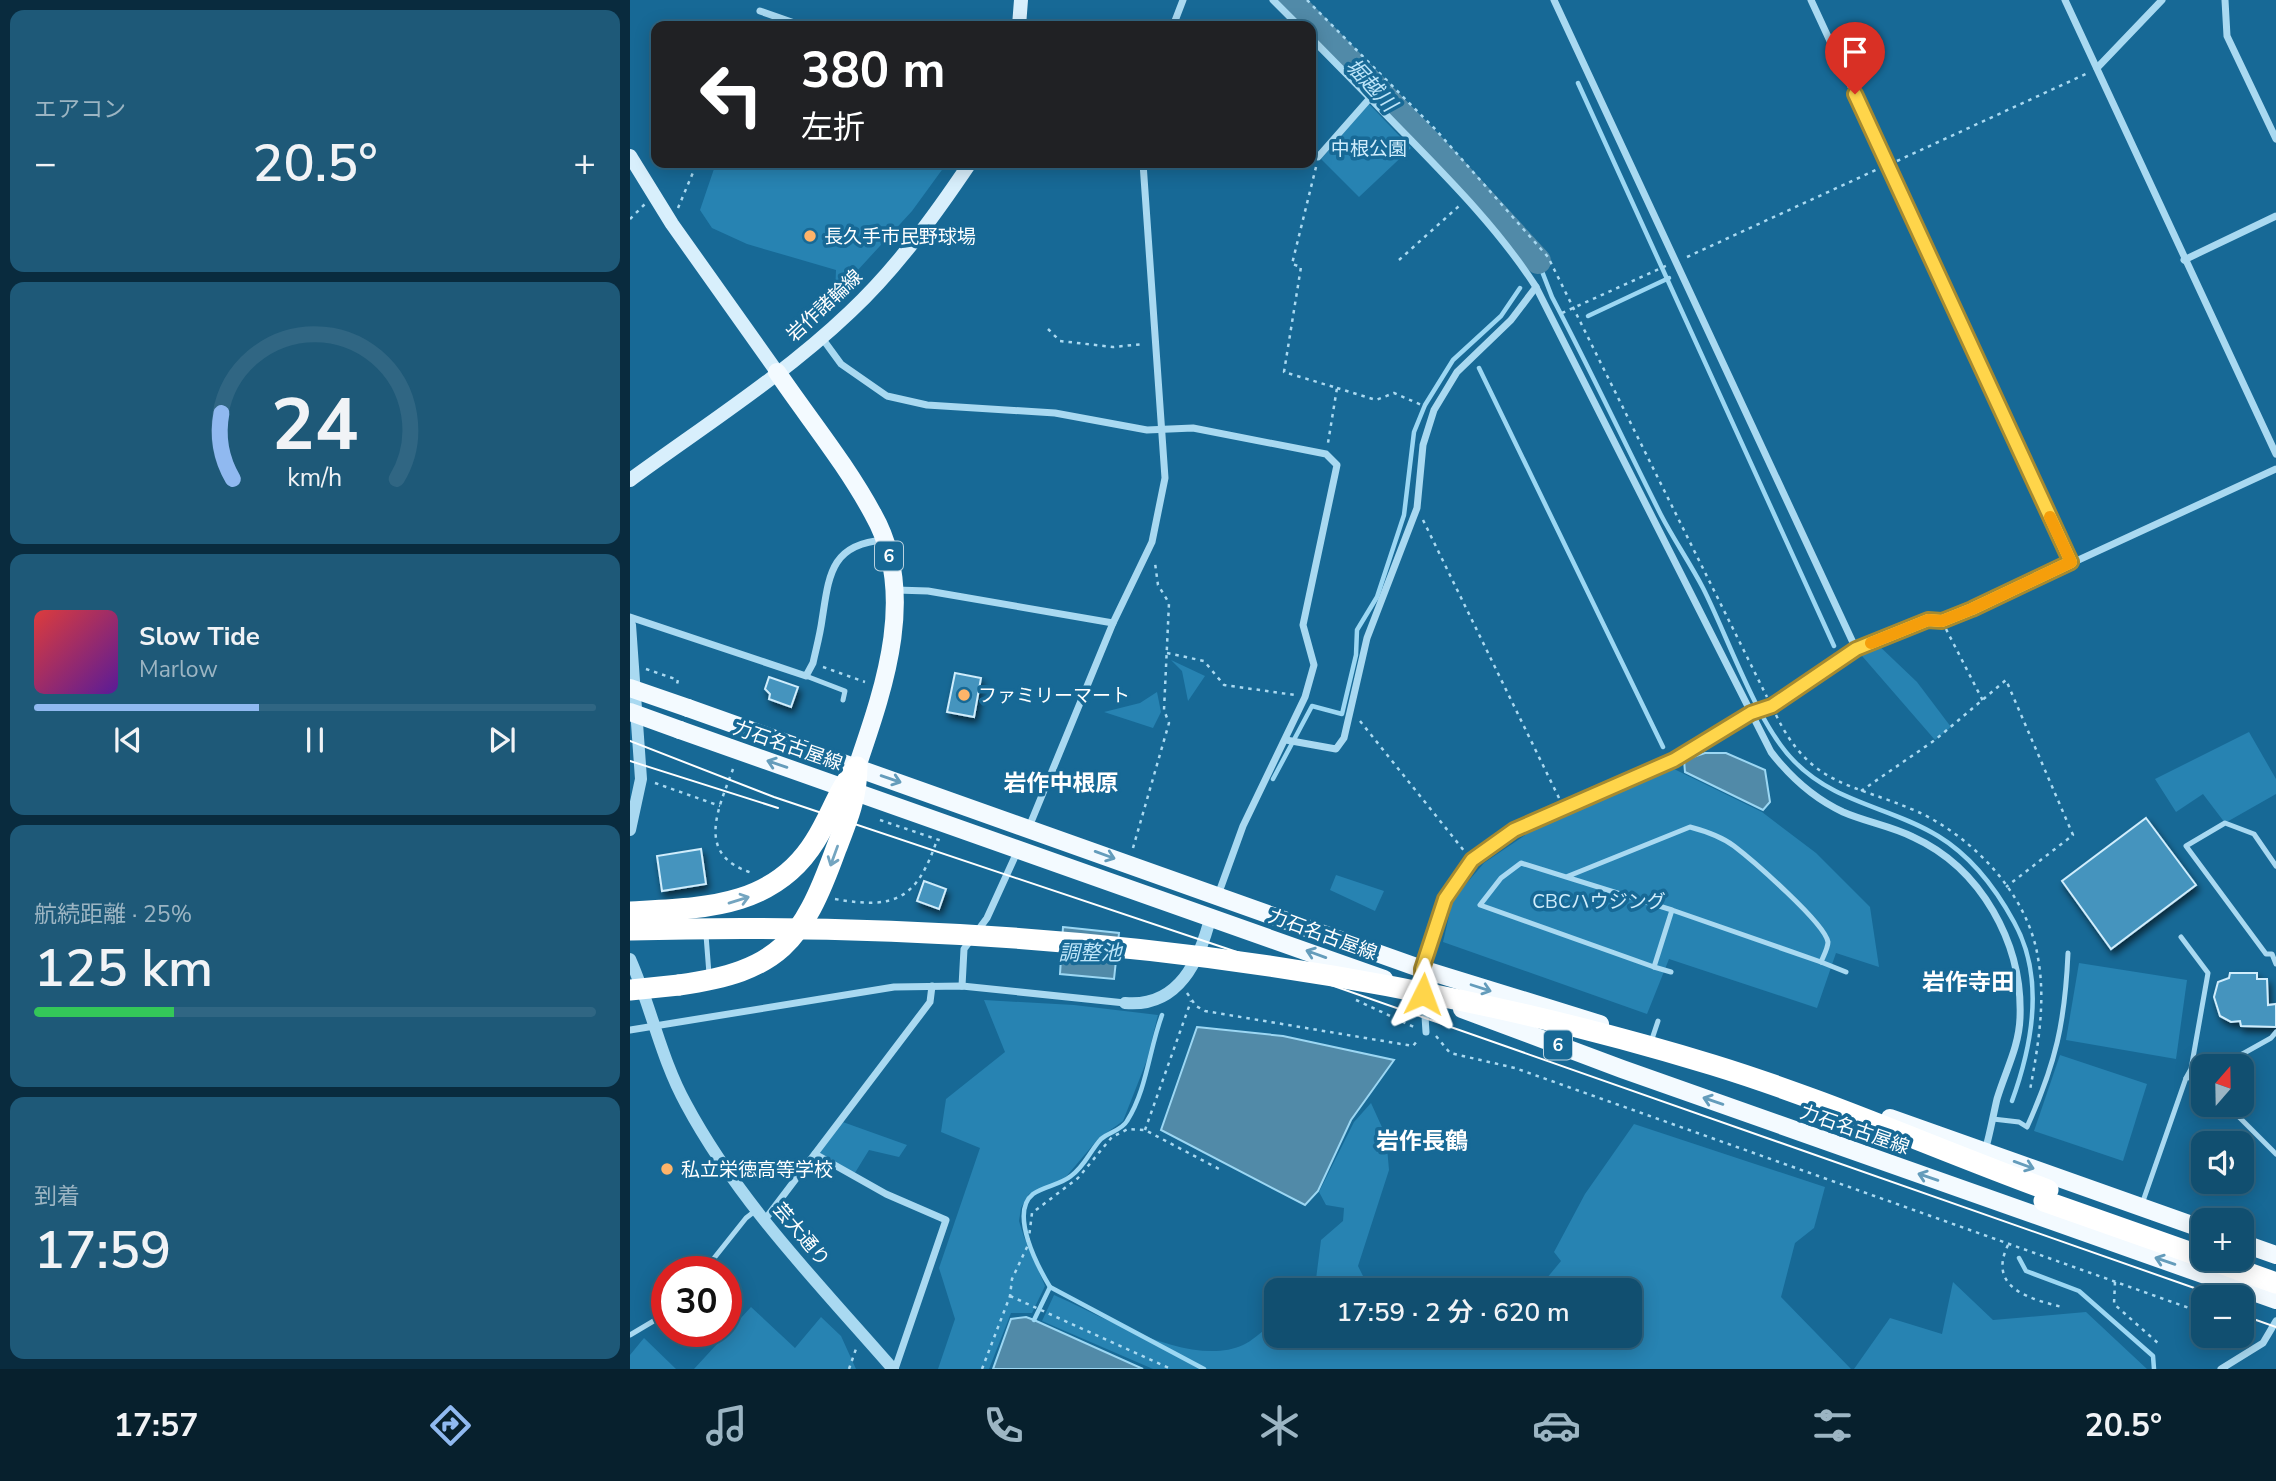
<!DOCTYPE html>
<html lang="ja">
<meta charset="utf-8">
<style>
body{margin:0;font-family:"Nunito Sans","Noto Sans JP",sans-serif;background:#1e5978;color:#f1f3f6;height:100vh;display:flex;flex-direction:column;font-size:26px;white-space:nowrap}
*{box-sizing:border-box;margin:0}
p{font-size:23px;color:#9cb5c3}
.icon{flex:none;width:38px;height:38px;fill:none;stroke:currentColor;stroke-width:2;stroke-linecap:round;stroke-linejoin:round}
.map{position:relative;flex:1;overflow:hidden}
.sheet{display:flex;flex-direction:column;gap:10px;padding:10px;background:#092b3e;width:630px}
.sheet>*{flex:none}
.top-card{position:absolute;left:21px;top:21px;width:665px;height:147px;border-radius:14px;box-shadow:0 4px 18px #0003,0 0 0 2px #306683;background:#202124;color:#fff;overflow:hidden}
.needle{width:46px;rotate:20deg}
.fabs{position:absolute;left:1561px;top:1054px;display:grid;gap:14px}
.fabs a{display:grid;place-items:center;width:63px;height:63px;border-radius:14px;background:#114f70;box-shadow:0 4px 18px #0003,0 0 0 2px #306683;font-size:35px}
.speed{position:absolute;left:21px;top:1256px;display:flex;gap:14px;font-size:35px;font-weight:700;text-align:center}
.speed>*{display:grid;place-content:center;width:91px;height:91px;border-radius:50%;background:#114f70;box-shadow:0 4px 18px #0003,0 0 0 2px #306683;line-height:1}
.speed .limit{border:10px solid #d22;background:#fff;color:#111}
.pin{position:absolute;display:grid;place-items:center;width:60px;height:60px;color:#fff;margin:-72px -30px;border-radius:50% 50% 50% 0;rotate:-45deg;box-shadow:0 0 7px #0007}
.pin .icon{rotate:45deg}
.me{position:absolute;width:77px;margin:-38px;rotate:3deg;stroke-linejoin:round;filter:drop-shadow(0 0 5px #0008)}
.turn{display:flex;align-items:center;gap:24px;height:147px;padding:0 35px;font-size:32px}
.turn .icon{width:91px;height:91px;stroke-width:2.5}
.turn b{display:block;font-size:49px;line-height:60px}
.big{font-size:52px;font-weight:600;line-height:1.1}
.sheet .widget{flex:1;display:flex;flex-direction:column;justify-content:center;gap:10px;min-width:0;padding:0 24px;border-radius:14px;background:#1e5978}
.sheet .dial{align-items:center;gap:0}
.dial svg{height:182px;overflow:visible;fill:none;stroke:#306683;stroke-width:7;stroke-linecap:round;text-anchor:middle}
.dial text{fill:#f1f3f6;stroke:none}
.song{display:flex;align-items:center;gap:21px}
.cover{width:84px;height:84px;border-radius:10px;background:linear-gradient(135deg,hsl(0 70% 55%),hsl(270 70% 35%))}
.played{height:7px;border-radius:4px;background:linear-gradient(90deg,#90b9f0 40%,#306683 40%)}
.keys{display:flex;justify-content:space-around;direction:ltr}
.heat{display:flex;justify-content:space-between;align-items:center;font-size:38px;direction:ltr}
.charge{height:10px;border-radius:5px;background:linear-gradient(90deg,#34c759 25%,#306683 0)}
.trip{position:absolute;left:634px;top:1278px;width:378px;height:70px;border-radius:14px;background:#114f70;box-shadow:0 4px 18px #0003,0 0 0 2px #306683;font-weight:600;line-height:70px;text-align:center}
.dock{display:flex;height:112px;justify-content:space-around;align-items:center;background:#07202d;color:#9cb5c3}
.dock .icon{width:49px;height:49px}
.dock .active{color:#90b9f0}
.dock b{font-size:32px;color:#f1f3f6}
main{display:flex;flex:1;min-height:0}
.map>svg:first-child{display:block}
.green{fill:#2783b2}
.water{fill:#518aa8;stroke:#9cd7f3;stroke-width:2}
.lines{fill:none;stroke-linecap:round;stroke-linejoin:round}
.stream{stroke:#9cd7f3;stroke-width:4.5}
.river{stroke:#518aa8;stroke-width:26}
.building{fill:#4494be;stroke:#d0edfc;stroke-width:2;filter:url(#shadow)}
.path{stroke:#a9d9f1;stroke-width:2.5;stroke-dasharray:3.5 5;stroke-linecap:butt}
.service{stroke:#a9d9f1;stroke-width:5}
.minor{stroke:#a9d9f1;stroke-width:7}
.tertiary{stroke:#a9d9f1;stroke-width:12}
.secondary{stroke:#d8effc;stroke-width:14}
.primary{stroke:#f3faff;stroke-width:18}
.motorway{stroke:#fff;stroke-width:21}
.tram{stroke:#fff;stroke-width:2}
.primary-bridge{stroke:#f3faff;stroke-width:18}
.motorway-bridge{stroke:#fff;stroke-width:21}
.oneway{stroke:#649cbb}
.oneway2{stroke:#74a5c0}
.route-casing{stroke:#a68a30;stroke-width:18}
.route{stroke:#ffd54a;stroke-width:12}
.slow{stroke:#f59e0b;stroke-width:12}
.poi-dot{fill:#ffb469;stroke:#176996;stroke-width:2.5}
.labels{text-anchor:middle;stroke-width:7;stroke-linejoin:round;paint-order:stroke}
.shield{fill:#176996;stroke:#b9d2e0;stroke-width:2}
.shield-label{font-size:18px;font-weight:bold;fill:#fff}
.park-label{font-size:19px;fill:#d0edfc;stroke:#176996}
.poi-label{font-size:19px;fill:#fff;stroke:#176996;text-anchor:start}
.street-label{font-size:19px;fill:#fff;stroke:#176996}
.water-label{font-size:21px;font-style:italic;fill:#bde5f9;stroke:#176996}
.quarter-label{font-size:23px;font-weight:bold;fill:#fff;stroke:#176996}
</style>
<main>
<section class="sheet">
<div class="widget"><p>エアコン</p>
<div class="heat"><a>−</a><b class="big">20.5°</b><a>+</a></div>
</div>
<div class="widget dial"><svg viewBox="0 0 100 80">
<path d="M14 69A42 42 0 1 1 86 69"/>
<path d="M14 69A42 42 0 0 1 9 40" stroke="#90b9f0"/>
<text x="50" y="56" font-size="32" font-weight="700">24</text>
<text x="50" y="72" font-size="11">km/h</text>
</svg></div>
<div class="widget">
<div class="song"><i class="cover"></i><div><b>Slow Tide</b><p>Marlow</p></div></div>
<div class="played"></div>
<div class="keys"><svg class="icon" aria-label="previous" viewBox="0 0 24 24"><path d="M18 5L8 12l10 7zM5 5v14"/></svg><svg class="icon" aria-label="pause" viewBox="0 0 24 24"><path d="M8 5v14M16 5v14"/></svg><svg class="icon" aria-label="next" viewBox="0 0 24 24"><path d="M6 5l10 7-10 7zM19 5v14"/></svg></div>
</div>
<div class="widget"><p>航続距離 · 25%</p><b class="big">125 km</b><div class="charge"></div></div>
<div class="widget"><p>到着</p><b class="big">17:59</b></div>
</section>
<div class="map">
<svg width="1646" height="1369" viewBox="0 0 1646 1369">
<defs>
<filter id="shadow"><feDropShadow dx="2.5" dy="5" stdDeviation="3.5" flood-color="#0009"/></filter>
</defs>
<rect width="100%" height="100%" fill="#176996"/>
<g class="green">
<polygon points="739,104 781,148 729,197 691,159"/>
<polygon points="86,163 317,163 282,211 205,295 206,270 117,244 82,228 70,210"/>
<polygon points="1244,641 1287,682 1321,727 1305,740 1226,649"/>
<polygon points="541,660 575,676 558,701 552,671"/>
<polygon points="527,692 531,712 523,728 474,712 510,703"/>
<polygon points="1619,732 1646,779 1646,794 1595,823 1573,794 1546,812 1525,779"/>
<polygon points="1044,769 1132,812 1186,853 1240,907 1249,967 1206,953 1187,1008 1039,959 1017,1014 813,942 823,899 854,863 901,831"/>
<polygon points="706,875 754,891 745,911 700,890"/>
<polygon points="1449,963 1557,980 1546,1059 1436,1040"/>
<polygon points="354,1000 444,1005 528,1015 517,1060 493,1121 468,1139 435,1178 399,1194 391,1208 389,1221 394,1237 415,1286 402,1313 381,1313 359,1369 308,1369 325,1319 309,1268 350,1148 311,1132 316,1099 375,1052"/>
<polygon points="1430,1055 1517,1084 1493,1161 1404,1131"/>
<polygon points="741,1103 756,1136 759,1170 728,1266 740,1290 693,1290 686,1279 691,1240 713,1221 714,1208 696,1205 689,1192 724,1122"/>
<polygon points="210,1121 277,1145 269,1157 239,1150 223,1176 185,1154"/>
<path d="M 1004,1124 L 1195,1187 L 1184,1228 L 1165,1243 L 1151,1297 L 1221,1369 L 523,1369 L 412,1321 L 424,1295 C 472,1316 561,1369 613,1345 C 622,1341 631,1332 640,1326 L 646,1328 L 646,1335 L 999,1335 L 999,1290 L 907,1290 L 931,1261 L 924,1252 L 955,1194 Z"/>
<polygon points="1323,1282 1363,1320 1456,1312 1517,1369 1224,1369 1260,1318 1312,1334"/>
<polygon points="121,1307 165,1348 191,1317 211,1336 226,1369 64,1369"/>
<polygon points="14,1338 46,1369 0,1369 0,1355"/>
</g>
<g class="water">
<polygon points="1075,753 1096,753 1135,770 1140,802 1133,810 1055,772 1054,760"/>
<polygon points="433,927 489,933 484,979 430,974"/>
<polygon points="567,1027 653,1036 764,1060 721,1120 688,1191 675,1205 531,1130"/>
<polygon points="396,1317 404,1320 513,1369 363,1369 381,1319"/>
</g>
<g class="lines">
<g class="stream">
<polyline points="948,83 1204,646"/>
<path d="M 908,261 L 922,297 C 960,369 994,442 1031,515 C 1044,540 1060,563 1073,588 C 1098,637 1127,724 1164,761 C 1204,803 1261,807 1308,836 C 1341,856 1366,889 1384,922 C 1415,977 1402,1046 1382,1101"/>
<polyline points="958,316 1039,278"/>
<polyline points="849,368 1033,747"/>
<polyline points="643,779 682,706 712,714 726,655 727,630 747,597 774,515 784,432 795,405 823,360 871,316 890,288"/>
<polyline points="1389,1258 1396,1271 1449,1291 1523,1356 1524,1369"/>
<polyline points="420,1287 574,1369"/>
<path d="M 404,1320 L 420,1287 C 408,1267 379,1213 403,1194 C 414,1186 430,1185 441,1176 C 455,1166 460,1151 471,1139 C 479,1132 492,1130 497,1121 C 517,1089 519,1050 532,1015"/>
</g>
<polyline class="river" points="660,0 812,156 908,261"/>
</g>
<g class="building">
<polygon points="325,673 351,678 344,717 317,712"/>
<polygon points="139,677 168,687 161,707 139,699 140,694 135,689"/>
<polygon points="1516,818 1566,885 1481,949 1432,881"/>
<polygon points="71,849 76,884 32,891 27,856"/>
<polygon points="294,881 316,889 309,909 287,901"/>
<polygon points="1600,973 1627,973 1627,979 1637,979 1638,1005 1646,1004 1646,1027 1611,1026 1610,1021 1601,1022 1590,1016 1584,997 1588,982 1599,978"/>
</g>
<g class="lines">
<g class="path">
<polyline points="677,0 806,130 918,257 1137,697"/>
<polyline points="1267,161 1458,73"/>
<polyline points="686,167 662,264 671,267 654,372 707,388 698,443"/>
<polyline points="48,208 67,163"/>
<polyline points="0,219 15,204"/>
<polyline points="1057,257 1248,169"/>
<polyline points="769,260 829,206"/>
<polyline points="932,313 1038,265"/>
<polyline points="418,329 430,341 483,347 514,344"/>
<polyline points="707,388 746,400 764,393 796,407"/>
<polyline points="793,520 930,800"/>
<polyline points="1316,629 1353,701"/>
<polyline points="537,653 574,661 594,685 665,695"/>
<polyline points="193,667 235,682"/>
<polyline points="16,669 48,680 46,688"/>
<path d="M 1146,715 C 1181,787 1222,783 1286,811 C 1342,836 1398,894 1408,958 C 1416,1001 1408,1047 1400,1090"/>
<polyline points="730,721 835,852"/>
<path d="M 103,769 C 88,810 65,855 122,873"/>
<polyline points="25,783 90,806"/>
<polyline points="1231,791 1305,740 1376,680 1443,835 1376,887"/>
<polyline points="250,820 312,841"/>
<polyline points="503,848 539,723 534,710 539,603 528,585 525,563"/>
<path d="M 205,899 C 267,910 287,898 307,840"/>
<polyline points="557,993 566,1006 575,1011 783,1046 788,1040"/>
<polyline points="726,1000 784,1027"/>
<polyline points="806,1036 820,1053 885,1068 1573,1313"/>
<polyline points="515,1130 561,1001"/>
<path d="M 1378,1245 C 1357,1288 1400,1299 1432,1307"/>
<polyline points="1485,1282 1484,1304 1529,1344"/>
<polyline points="380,1296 541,1369"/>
<polyline points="1612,1326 1626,1331"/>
<polyline points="219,1369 227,1346"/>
<polyline points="352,1369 380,1296 382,1279 398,1245 402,1213 448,1178 482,1137 498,1129 515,1130 591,1170"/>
</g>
<g class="service">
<polyline points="176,676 215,691 213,700"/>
<polyline points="1646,866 1624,834 1595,823 1556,846 1636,954 1642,954 1646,964"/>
<path d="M 936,877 L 1060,827 C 1075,831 1092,837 1104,846 C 1121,859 1195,923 1198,942 C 1198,948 1193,957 1191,962 L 1042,910 L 891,863 L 871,878 L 850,905 L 1024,967 L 1042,910"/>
<polyline points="76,935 79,974"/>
<polyline points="1551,937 1578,973 1561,1069 1556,1078"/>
<polyline points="1191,962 1216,972"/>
<polyline points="1024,967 1041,972"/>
<polyline points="1022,1039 1028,1021"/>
<polyline points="1591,1066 1641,1038 1646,1032"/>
<polyline points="1596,1104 1646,1154"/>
<path d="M 1363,1119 L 1389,1122 L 1397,1127 C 1426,1063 1435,1022 1438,953"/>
<polyline points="1512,1204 1556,1078 1573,1077"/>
<polyline points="73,1272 116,1218 125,1211"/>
<polyline points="0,1335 37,1313"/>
</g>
<g class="minor">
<polyline points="643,0 669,26"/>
<polyline points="924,0 1226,649"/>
<polyline points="1181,0 1441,562"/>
<polyline points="1435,0 1646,454"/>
<polyline points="1595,0 1597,36 1646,139"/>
<polyline points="130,11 173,26"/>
<polyline points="543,26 553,0"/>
<polyline points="681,38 740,98 688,157 681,154"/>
<polyline points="1467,68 1532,0"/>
<path d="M 740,98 C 797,158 861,217 906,287 L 1141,752 C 1161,778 1183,798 1213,812 C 1236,822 1261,826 1283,837 C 1351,868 1393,943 1390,1018 C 1389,1047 1375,1072 1367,1099 C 1363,1116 1360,1134 1355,1151"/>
<polyline points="1554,260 1646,216"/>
<polyline points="192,338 211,364 257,396 297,405 425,413 517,430 563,428 696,454 707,465 673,625 684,665 675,697 613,826 588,895"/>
<polyline points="266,590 298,591 483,623"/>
<path d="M 0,617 L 176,676 L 183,663 C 186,649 190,635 192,620 C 199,576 200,544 254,540"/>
<polyline points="656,740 706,749 714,738 737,638 787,508 793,445 804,410 827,372 881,320 906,287"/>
<polyline points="399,827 483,623 522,542 535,478 513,163"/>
<polyline points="332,986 334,949 357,918 388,850"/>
<polyline points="0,1030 264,987 332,986 495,1003"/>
<polyline points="796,1032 792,969 815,899 842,860 884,830 1044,760 1121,713 1142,706 1226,649 1298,620 1312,621 1342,609 1646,469"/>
<polyline points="185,1154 256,1194 316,1220 265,1369"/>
<polyline points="134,1221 300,1002 302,986"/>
<polyline points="1591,1369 1633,1343 1646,1321"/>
</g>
<g class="tertiary">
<polyline points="0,625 11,779 0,830"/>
<path d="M 0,959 C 21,1006 31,1059 56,1104 C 109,1203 190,1285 263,1369"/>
<path d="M 495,1003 C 549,1008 570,960 581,915"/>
</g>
<g class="secondary">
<polyline points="389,26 391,0"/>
<polyline points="0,156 42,224 147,372"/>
<path d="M 0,480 C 74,426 154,375 220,312 C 266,269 305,215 340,163"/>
</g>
<g class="primary">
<path d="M 147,372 C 179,419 216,464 243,514 C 288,593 254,688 227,767"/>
<polyline points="58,708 792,969 970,1024"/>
<polyline points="50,730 754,979"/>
<polyline points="832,1009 992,1069 1646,1300"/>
<polyline points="1260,1118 1573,1229"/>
<polyline points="1612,1243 1646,1255"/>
</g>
<g class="motorway">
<path d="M 0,912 C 71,908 143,909 185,841 C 201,816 208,790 227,767"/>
<path d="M 49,985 C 149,971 172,943 206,849 C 217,821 227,797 227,767"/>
<polyline points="1414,1201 1573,1257"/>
<polyline points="1576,1258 1646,1283"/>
</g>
<g class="tram">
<polyline points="0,741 144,797 607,952 1590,1297"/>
<polyline points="0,761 148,808"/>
<polyline points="1612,1315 1646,1327"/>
</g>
<g class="primary-bridge">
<polyline points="0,688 58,708"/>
<polyline points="0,712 50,730"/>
</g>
<g class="motorway-bridge">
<path d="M 0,930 C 366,920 732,958 1083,1065 C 1197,1100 1306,1149 1418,1190"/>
<polyline points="0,990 49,985"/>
</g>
</g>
<defs><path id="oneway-shaft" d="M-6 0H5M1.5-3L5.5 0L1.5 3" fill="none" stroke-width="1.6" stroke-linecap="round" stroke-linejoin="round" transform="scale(1.75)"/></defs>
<g class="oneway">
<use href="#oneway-shaft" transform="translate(147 764) rotate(-161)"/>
<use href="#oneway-shaft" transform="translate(261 779) rotate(19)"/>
<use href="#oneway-shaft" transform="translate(475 855) rotate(20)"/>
<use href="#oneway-shaft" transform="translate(686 954) rotate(-160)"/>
<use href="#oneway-shaft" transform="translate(851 988) rotate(18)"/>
<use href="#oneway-shaft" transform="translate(1083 1101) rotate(-161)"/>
<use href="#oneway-shaft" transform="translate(1394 1165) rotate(20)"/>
<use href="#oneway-shaft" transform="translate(1298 1177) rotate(-161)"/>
<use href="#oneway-shaft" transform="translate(1535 1261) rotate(-161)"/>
</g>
<g class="oneway2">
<use href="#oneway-shaft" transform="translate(204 856) rotate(110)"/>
<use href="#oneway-shaft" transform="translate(109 900) rotate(-17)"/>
</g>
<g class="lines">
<defs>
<polyline id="route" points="793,994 792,969 815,899 842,860 884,830 1044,760 1121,713 1142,706 1226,649 1298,620 1312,621 1342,609 1441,562 1225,94"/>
</defs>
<use href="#route" class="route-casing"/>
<use href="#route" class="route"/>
<polyline class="slow" points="1241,643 1298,620 1312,621 1342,609 1441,562 1420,517"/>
</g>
<g class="poi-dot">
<circle cx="180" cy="236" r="7"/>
<circle cx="334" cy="695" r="7"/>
<circle cx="37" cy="1169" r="7"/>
</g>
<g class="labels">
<g class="shield">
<rect x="245" y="541.5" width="28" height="29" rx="5"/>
<rect x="914" y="1030.5" width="28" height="29" rx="5"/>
</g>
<g class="shield-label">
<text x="259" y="562">6</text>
<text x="928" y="1051">6</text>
</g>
<g class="park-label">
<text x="739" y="155">中根公園</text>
<text x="969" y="908">CBCハウジング</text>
</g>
<g class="poi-label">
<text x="194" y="243">長久手市民野球場</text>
<text x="348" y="702">ファミリーマート</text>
<text x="51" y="1176">私立栄徳高等学校</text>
</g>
<g class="street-label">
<text transform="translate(194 305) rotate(-43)" y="7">岩作諸輪線</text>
<text transform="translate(158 745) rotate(19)" y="7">力石名古屋線</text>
<text transform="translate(693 934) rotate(20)" y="7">力石名古屋線</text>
<text transform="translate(1225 1129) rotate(19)" y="7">力石名古屋線</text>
<text transform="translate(172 1234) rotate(50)" y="7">芸大通り</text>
</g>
<g class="water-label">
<text transform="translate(741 85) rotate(47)" y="7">堀越川</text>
<text x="460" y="960">調整池</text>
</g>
<g class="quarter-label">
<text x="431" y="791">岩作中根原</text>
<text x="1338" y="990">岩作寺田</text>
<text x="792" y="1149">岩作長鶴</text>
</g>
</g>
</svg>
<div class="fabs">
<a><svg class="needle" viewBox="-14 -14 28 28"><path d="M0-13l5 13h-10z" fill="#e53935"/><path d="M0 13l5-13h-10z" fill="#9cb5c3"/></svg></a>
<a><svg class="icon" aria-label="sound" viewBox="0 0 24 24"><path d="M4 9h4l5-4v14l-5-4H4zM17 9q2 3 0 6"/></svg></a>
<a>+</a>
<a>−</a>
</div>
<div class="speed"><div class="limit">30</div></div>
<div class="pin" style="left:1225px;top:94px;background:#d93025"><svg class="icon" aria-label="arrive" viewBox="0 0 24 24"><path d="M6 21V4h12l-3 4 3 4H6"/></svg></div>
<svg class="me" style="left:793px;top:994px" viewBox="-20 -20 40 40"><path d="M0-17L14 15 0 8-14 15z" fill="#ffd54a" stroke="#fff" stroke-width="4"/></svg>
<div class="trip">17:59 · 2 分 · 620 m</div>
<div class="top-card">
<div class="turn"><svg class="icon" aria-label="left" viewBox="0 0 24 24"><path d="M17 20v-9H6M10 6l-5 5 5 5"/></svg><div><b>380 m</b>左折</div></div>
</div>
</div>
</main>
<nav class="dock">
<b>17:57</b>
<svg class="icon active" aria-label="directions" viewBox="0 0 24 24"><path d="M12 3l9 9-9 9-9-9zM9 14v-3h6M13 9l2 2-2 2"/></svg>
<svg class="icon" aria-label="music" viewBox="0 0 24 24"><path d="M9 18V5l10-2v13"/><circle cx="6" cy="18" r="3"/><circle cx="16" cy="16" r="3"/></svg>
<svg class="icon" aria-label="phone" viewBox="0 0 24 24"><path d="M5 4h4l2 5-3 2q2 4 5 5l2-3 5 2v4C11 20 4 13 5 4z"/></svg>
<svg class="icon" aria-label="climate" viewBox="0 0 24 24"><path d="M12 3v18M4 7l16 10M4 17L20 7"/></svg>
<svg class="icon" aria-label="car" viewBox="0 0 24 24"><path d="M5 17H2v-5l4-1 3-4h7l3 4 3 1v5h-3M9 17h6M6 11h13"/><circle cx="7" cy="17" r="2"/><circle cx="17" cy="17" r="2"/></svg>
<svg class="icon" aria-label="filters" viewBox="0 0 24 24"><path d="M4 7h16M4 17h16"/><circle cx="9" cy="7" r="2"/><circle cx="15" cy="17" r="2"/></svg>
<b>20.5°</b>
</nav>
